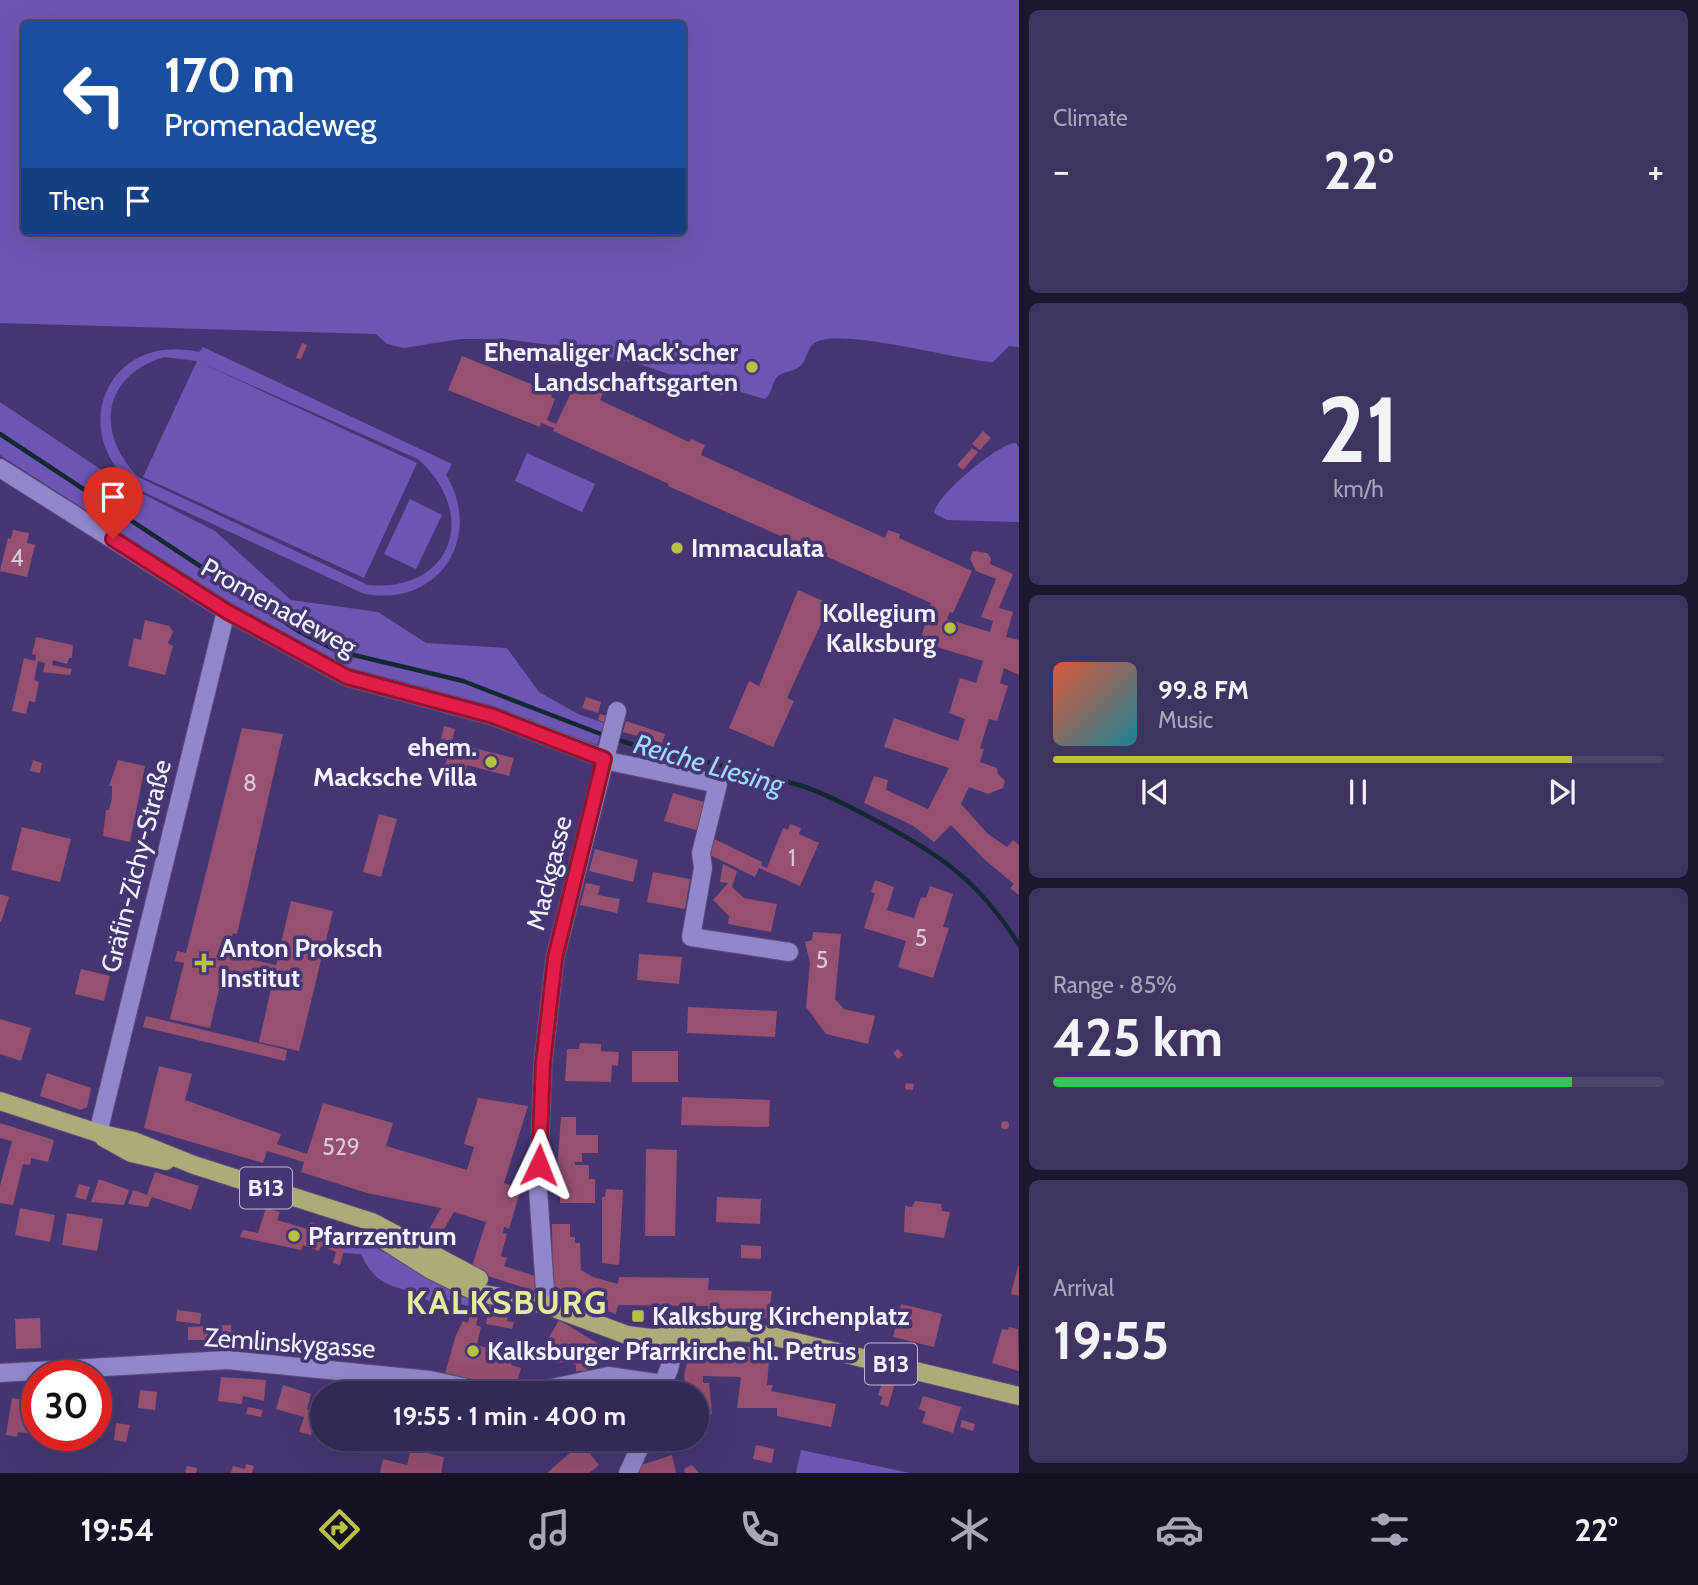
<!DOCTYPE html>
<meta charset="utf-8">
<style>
body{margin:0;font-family:Cabin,sans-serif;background:#3f3460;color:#f1f3f6;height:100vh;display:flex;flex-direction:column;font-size:26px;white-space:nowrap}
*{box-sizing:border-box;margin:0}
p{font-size:23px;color:#a9a6b9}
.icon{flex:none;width:38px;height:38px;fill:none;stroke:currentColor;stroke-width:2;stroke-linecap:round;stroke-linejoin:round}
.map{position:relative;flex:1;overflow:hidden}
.drawer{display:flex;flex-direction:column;gap:10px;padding:10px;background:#1d162f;width:679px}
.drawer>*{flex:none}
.banner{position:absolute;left:21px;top:21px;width:665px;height:214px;border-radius:7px;box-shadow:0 7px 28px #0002,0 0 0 2px #4e446c;background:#1a4fa0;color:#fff;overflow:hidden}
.speed{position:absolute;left:21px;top:1360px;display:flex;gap:14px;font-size:35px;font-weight:700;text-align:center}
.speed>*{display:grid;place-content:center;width:91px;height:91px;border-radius:50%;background:#342856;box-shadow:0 7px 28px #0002,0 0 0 2px #4e446c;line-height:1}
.speed .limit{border:10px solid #d22;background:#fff;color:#111}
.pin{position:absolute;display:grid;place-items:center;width:60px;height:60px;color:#fff;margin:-72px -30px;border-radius:50% 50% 50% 0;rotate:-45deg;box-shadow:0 0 7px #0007}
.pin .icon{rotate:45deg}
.me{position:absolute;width:77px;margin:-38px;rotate:2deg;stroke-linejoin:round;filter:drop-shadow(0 0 5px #0008)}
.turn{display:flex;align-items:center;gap:24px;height:147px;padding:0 28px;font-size:32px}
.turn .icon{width:91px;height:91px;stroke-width:2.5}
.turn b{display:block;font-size:49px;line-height:60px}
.then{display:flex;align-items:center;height:66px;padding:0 28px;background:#0003;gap:14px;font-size:26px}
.big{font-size:52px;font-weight:700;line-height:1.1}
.drawer .tile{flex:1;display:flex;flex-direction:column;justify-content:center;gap:10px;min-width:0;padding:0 24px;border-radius:10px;background:#3f3460}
.drawer .dial{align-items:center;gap:0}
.dial b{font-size:91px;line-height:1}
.song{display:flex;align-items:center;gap:21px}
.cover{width:84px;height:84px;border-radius:10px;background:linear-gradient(135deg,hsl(10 70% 55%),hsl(190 70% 35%))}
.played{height:7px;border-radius:4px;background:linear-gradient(90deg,#b9c046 85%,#4e446c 85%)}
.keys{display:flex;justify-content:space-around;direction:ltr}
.heat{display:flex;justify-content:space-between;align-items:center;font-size:38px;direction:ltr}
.charge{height:10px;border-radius:5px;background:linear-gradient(90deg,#34c759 85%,#4e446c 0)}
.trip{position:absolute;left:310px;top:1381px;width:399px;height:70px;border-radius:35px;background:#342856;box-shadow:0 7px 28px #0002,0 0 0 2px #4e446c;font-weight:700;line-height:70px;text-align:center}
.menu{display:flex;height:112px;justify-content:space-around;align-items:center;background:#151022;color:#a9a6b9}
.menu .icon{width:49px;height:49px}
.menu .current{color:#b9c046}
.menu b{font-size:32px;color:#f1f3f6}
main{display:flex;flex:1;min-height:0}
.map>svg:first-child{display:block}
.green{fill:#6e57b4;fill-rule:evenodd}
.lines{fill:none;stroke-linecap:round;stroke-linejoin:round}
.stream{stroke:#142832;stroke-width:4.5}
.building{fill:#965070}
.street-casing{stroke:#584b7a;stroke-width:20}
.primary-casing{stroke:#584b7a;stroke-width:20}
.street{stroke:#9386ca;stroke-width:18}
.primary{stroke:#adac78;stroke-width:18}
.route-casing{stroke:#92132f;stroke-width:18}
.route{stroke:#e11d48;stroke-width:12}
.poi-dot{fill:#b9c046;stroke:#453673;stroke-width:2.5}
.labels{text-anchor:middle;stroke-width:7;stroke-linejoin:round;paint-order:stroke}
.number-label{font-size:23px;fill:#dccad8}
.shield{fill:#453673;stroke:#c0bad2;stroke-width:2}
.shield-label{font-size:24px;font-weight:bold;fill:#f4f3fb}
.poi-label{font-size:26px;font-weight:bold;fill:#f4f3fb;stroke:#453673;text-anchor:start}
.street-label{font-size:26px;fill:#f4f3fb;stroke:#453673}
.water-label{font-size:28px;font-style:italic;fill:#9fdbfb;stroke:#453673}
.district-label{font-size:33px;font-weight:bold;letter-spacing:2px;fill:#e4eb9c;stroke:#453673}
</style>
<main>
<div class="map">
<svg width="1019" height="1473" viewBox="0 0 1019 1473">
<rect width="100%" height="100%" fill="#453673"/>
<g class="green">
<path d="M 0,0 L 1019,0 L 1019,347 L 1009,346 L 993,362 C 959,361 832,324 812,345 C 807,350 807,359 802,364 C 794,374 782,369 775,380 C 771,387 772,393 765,399 L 734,390 L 721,395 L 707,387 L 645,366 L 578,349 L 506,339 L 460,339 L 404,348 L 387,344 L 376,334 L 0,323 ZM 24,24 L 682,24 L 682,231 L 24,231 Z"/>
<path d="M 203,347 L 452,464 L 446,475 C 485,539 436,610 362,593 L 139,490 C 64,435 106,331 199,352 ZM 164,357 L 197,361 L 143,477 L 364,578 L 417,463 L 197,361 L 418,459 C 479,513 453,593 368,585 L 138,477 C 95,433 102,376 164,357 Z"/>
<polygon points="0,402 118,481 215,531 291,600 378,612 426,643 507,648 539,692 578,714 604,723 597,745 495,708 336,665 210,590 0,455"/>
<path d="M 1016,443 L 1019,448 L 1019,522 L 947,520 L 934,513 C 935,496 1000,442 1016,443 Z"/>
<polygon points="527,453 595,484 582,512 515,481"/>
<polygon points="410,499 442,515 416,569 384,554"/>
<path d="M 348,1235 C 393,1252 429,1284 474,1299 L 472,1307 L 440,1298 L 430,1302 C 397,1281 380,1294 361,1254 L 341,1253 Z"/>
<polygon points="801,1450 910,1473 796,1473"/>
</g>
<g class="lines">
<g class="stream">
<polyline points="0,434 300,632 337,651 463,681 606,736"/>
<path d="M 615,739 C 677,759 743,767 805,787 C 831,796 854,809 877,821 C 941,855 980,882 1019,945"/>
</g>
</g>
<g class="building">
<polygon points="302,343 307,345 301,359 296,358"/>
<polygon points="462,356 553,393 551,397 555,399 547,420 556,424 579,376 606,387 600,400 689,442 691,439 705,445 701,455 885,538 888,530 900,534 899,538 972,571 953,613 950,612 947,619 990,632 993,621 981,617 996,579 976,571 970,559 973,551 987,553 991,558 990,564 1013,574 999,608 1013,612 1006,637 1019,640 1019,675 1004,668 1000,683 1008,686 997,721 989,719 980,748 984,749 980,762 997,768 998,774 1005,781 1003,788 988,794 969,787 961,804 988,834 1007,847 1013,840 1019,845 1019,895 1010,888 1014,884 985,860 951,825 934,842 912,825 864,803 874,776 888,780 886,790 928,809 949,768 884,747 894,718 958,741 965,719 949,713 960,678 976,683 983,661 920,642 931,603 668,486 669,484 553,431 554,428 541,423 540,427 448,390"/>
<polygon points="983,431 991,438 980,450 972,444"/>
<polygon points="972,448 978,452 963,470 957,465"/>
<polygon points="13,530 29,533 27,543 35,545 27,577 0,571 8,538 11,539"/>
<polygon points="798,590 830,604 787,698 794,701 773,747 729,728 749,681 759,686"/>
<polygon points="145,620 169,626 173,632 168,643 173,646 165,675 128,666 134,638 141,640"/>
<polygon points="36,637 73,645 72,658 69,658 67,664 53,660 52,665 72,669 70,675 43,672 45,663 38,661 34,680 39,682 35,702 29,701 26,714 12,711 24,658 35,661 36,655 32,654"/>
<polygon points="586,697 601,702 598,713 582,708"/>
<polygon points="600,714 608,716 606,723 598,720"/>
<polygon points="626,721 665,734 662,743 623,732"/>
<polygon points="444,726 455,729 452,741 441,739"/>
<polygon points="242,728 283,734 237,934 233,933 228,954 276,965 291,901 333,911 299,1051 259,1042 271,989 222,977 210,1028 170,1019 184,963 175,961 177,951 186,953"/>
<polygon points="453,743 514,758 509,776 467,765 465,773 444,767"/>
<polygon points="33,760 42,763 40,773 30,771"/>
<polygon points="118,760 145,766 130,842 103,836 106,810 109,810 112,798 112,786 109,786"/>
<polygon points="673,793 711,804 703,832 664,821"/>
<polygon points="379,814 397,819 381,877 363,872"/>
<polygon points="790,824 801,828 799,834 819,843 800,886 759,868 755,877 706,853 710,837 762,862 761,865 767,868 783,828 788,830"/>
<polygon points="22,827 71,839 60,882 11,870"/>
<polygon points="595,849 638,860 633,882 589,871"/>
<polygon points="723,864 737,871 732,887 744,898 777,904 771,932 728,924 729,916 713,900 728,883 720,882"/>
<polygon points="653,872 690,879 685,909 647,902"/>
<polygon points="875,880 894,887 887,910 914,918 921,897 926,898 930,886 953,894 943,927 949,928 933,978 898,967 906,941 864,928 875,893 871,892"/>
<polygon points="586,883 600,886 598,895 620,899 617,913 580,905"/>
<polygon points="0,894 9,897 1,922 0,922"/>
<polygon points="813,932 841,934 835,999 844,1009 875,1016 868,1044 826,1034 806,1007 810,963 805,942 812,940"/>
<polygon points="639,954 682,957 679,984 637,980"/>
<polygon points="81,969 110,976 104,1001 75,994"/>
<polygon points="688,1007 777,1011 775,1037 687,1033"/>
<polygon points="146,1016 287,1050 285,1061 143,1027"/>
<polygon points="0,1019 31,1028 21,1061 0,1054"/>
<polygon points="580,1043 601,1044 601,1051 619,1052 618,1066 612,1065 611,1082 565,1081 567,1049 579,1049"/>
<polygon points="898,1049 903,1055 898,1059 893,1053"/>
<rect x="632" y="1051" width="46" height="31"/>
<polygon points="159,1066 192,1074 185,1100 281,1134 277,1144 307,1154 323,1103 393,1123 386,1146 467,1170 474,1147 464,1144 478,1098 528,1106 504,1183 521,1188 509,1229 504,1227 503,1233 507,1234 501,1256 507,1258 504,1266 538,1277 534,1291 488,1276 476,1325 481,1327 477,1345 514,1356 511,1365 521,1368 517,1382 507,1379 504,1389 445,1373 456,1335 463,1321 468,1323 481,1271 472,1266 486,1222 454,1212 437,1241 426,1235 441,1208 367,1193 301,1172 304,1162 267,1151 263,1163 144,1128"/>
<polygon points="47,1073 91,1088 87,1107 81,1110 40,1096"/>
<polygon points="906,1083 914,1084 913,1090 905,1089"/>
<polygon points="682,1097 770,1100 769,1127 681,1125"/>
<polygon points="561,1117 576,1117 576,1135 598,1135 598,1153 582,1153 582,1162 575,1162 575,1165 589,1165 589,1179 595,1179 595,1203 560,1203 560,1170 557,1170"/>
<circle cx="1005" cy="1125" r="4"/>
<polygon points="0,1123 54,1140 48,1162 31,1158 30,1165 23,1164 13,1205 0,1203 0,1186 12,1141 0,1138"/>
<polygon points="646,1149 677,1150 675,1236 645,1236"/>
<polygon points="155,1172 199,1186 191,1210 152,1197 148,1207 128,1204 133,1190 147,1195"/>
<polygon points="99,1179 129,1190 124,1205 91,1202"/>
<polygon points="79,1184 90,1187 86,1200 75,1197"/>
<polygon points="606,1189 623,1190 619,1265 602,1263 602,1197 605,1197"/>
<polygon points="717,1197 761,1199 760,1224 716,1222"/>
<polygon points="915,1201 941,1204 942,1211 950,1212 944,1238 904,1232 905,1206 912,1207"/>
<polygon points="20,1208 55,1215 50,1242 15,1235"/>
<polygon points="266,1208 280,1212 277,1220 307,1229 310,1222 348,1235 340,1265 333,1263 336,1252 321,1246 319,1251 303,1245 301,1250 240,1237 243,1230 258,1233"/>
<polygon points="67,1213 103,1219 97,1251 62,1245"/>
<polygon points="552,1224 570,1224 570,1237 575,1237 575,1243 580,1243 581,1270 593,1277 618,1284 619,1277 709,1278 708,1290 772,1291 768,1318 708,1317 708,1306 618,1305 616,1314 583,1303 553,1285"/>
<polygon points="741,1245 761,1246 761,1259 741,1258"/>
<polygon points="1018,1266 1019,1266 1019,1296 1011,1294"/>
<polygon points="489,1303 508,1311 507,1321 514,1322 512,1329 486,1324"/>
<polygon points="901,1304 942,1314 934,1347 893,1337"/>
<polygon points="177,1310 201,1313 200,1324 176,1321"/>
<polygon points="40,1318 41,1348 16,1349 15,1319"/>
<polygon points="559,1320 602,1346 587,1371 576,1371 576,1365 566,1359 560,1363 540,1353"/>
<polygon points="231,1325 232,1339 222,1339 218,1346 209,1347 205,1340 188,1340 188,1327"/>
<polygon points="1009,1327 1018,1329 1019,1371 992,1363 1002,1329 1008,1330"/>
<polygon points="732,1346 770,1348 767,1385 773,1385 771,1391 836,1404 831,1427 777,1416 777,1408 737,1408 741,1377 703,1376 703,1383 709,1383 712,1414 698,1415 696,1393 686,1393 684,1375 689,1355 732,1351"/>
<polygon points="221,1377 266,1380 264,1401 243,1396 242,1404 218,1401"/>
<polygon points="889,1378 896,1380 888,1407 880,1404 883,1397 878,1395 883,1380 888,1381"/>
<polygon points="283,1385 311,1394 307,1409 317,1413 311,1435 299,1432 304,1417 276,1409"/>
<polygon points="140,1390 157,1392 155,1410 138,1408"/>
<polygon points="923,1396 961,1407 953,1433 922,1423 926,1412 919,1409"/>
<polygon points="12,1398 37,1402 31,1434 18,1432 17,1437 6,1435"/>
<polygon points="248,1407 263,1410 261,1417 246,1414"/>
<polygon points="96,1411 103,1412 101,1421 107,1422 107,1428 101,1427 100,1437 96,1436"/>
<polygon points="962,1420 975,1424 973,1431 960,1427"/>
<polygon points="116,1423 130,1425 126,1442 114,1440"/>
<polygon points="75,1435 82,1435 80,1451 74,1451"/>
<polygon points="597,1438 632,1438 630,1446 603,1440 590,1454 599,1465 589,1473 547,1473 580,1444 587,1451"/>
<polygon points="756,1445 774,1449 772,1463 753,1459"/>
<polygon points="411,1449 444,1457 441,1473 380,1473 383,1459 407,1465"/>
<polygon points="672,1455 676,1473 633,1473 632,1468"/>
<polygon points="246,1464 254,1466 252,1473 231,1473 233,1466 245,1469"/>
<polygon points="692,1465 699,1473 685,1473 684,1469"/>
<polygon points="187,1466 197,1468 196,1473 185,1473"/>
</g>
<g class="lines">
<defs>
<g id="street">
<polyline points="0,468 226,611 347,677 493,716 613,762 718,784 701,853 703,868 691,937 789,952"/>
<polyline points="98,1133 226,611"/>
<polyline points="546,1305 538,1189 543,1063 555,958 617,711"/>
<polyline points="0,1373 227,1360 430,1380 491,1393"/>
<polyline points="529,1393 608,1376 663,1384"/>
<polyline points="659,1393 669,1369 677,1335"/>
<polyline points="628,1473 644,1438"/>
</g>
<g id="primary">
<polyline points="0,1101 98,1133 134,1141 194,1165 372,1222 479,1279"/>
<polyline points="104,1138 131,1153 166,1161"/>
<polyline points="376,1235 431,1270 476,1292"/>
<polyline points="484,1294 546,1305 627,1335 651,1338 738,1332 763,1334 1019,1396"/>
</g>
</defs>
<use href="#street" class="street-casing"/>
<use href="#primary" class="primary-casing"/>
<use href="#street" class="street"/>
<use href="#primary" class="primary"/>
</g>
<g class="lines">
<defs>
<polyline id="route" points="113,539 226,611 347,677 493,716 604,759 555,958 543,1063 539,1165"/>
</defs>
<use href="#route" class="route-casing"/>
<use href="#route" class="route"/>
</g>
<g class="poi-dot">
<circle cx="752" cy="367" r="7"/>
<circle cx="677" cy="548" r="7"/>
<circle cx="950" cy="628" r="7"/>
<circle cx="491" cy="762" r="7"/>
<path d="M200.5 952.5h7v7h7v7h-7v7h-7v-7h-7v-7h7z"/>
<circle cx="294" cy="1236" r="7"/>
<rect x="631" y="1309" width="14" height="14" rx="3.5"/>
<circle cx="473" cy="1351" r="7"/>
</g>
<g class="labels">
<g class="number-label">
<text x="17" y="566">4</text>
<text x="250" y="791">8</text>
<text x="792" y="866">1</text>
<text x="921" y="946">5</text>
<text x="822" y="968">5</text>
<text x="341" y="1155">529</text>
</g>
<g class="shield">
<rect x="240" y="1167.5" width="52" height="41" rx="5"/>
<rect x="865" y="1343.5" width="52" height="41" rx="5"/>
</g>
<g class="shield-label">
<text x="266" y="1196">B13</text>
<text x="891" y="1372">B13</text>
</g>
<g class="poi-label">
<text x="738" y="361" text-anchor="end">Ehemaliger Mack'scher<tspan x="738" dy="30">Landschaftsgarten</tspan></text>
<text x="691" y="557">Immaculata</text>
<text x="936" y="622" text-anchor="end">Kollegium<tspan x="936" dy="30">Kalksburg</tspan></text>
<text x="477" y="756" text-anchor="end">ehem.<tspan x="477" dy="30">Macksche Villa</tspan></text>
<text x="220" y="957">Anton Proksch<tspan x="220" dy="30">Institut</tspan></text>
<text x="308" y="1245">Pfarrzentrum</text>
<text x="652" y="1325">Kalksburg Kirchenplatz</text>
<text x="487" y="1360">Kalksburger Pfarrkirche hl. Petrus</text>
</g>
<g class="street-label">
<text transform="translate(279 607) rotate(29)" y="9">Promenadeweg</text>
<text transform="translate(136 866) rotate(-76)" y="9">Gräfin-Zichy-Straße</text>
<text transform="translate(549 873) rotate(-76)" y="9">Mackgasse</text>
<text transform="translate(290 1343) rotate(4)" y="9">Zemlinskygasse</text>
</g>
<g class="water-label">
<text transform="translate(709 764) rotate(16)" y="10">Reiche Liesing</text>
</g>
<g class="district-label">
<text x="507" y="1314">KALKSBURG</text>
</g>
</g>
</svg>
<div class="speed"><div class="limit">30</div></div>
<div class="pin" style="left:113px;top:539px;background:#d93025"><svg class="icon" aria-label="arrive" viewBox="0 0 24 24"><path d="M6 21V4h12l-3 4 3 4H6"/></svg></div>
<svg class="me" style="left:539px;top:1165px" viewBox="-20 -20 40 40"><path d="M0-17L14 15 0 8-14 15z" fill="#e11d48" stroke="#fff" stroke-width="4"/></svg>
<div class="trip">19:55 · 1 min · 400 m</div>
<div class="banner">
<div class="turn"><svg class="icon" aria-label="left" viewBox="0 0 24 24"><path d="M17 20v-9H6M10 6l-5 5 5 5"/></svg><div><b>170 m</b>Promenadeweg</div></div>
<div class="then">Then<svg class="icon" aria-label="arrive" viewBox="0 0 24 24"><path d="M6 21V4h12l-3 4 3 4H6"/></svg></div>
</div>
</div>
<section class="drawer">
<div class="tile"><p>Climate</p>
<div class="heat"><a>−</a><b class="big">22°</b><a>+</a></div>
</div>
<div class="tile dial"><b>21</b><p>km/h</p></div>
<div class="tile">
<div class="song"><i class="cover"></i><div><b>99.8 FM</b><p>Music</p></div></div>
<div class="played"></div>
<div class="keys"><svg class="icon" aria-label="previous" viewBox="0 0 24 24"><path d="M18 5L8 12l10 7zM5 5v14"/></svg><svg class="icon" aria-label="pause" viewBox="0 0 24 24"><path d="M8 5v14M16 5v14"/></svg><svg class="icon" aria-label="next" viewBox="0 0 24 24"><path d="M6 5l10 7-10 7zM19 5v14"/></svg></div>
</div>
<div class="tile"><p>Range · 85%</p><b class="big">425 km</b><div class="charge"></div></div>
<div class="tile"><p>Arrival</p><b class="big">19:55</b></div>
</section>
</main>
<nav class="menu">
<b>19:54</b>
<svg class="icon current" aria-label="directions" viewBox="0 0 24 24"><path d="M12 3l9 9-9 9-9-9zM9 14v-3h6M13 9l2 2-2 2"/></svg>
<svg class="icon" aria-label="music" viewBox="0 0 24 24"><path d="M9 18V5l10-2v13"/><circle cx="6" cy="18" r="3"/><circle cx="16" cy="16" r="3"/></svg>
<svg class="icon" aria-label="phone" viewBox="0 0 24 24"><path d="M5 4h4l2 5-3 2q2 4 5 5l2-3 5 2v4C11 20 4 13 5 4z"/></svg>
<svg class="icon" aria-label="climate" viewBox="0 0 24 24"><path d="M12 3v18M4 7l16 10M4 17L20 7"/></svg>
<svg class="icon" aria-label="car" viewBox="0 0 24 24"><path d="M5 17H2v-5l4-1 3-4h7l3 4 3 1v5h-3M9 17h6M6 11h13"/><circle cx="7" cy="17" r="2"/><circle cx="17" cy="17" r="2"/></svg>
<svg class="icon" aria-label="filters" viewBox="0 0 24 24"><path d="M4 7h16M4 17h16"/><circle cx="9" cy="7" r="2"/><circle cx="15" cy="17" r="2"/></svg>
<b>22°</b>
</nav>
